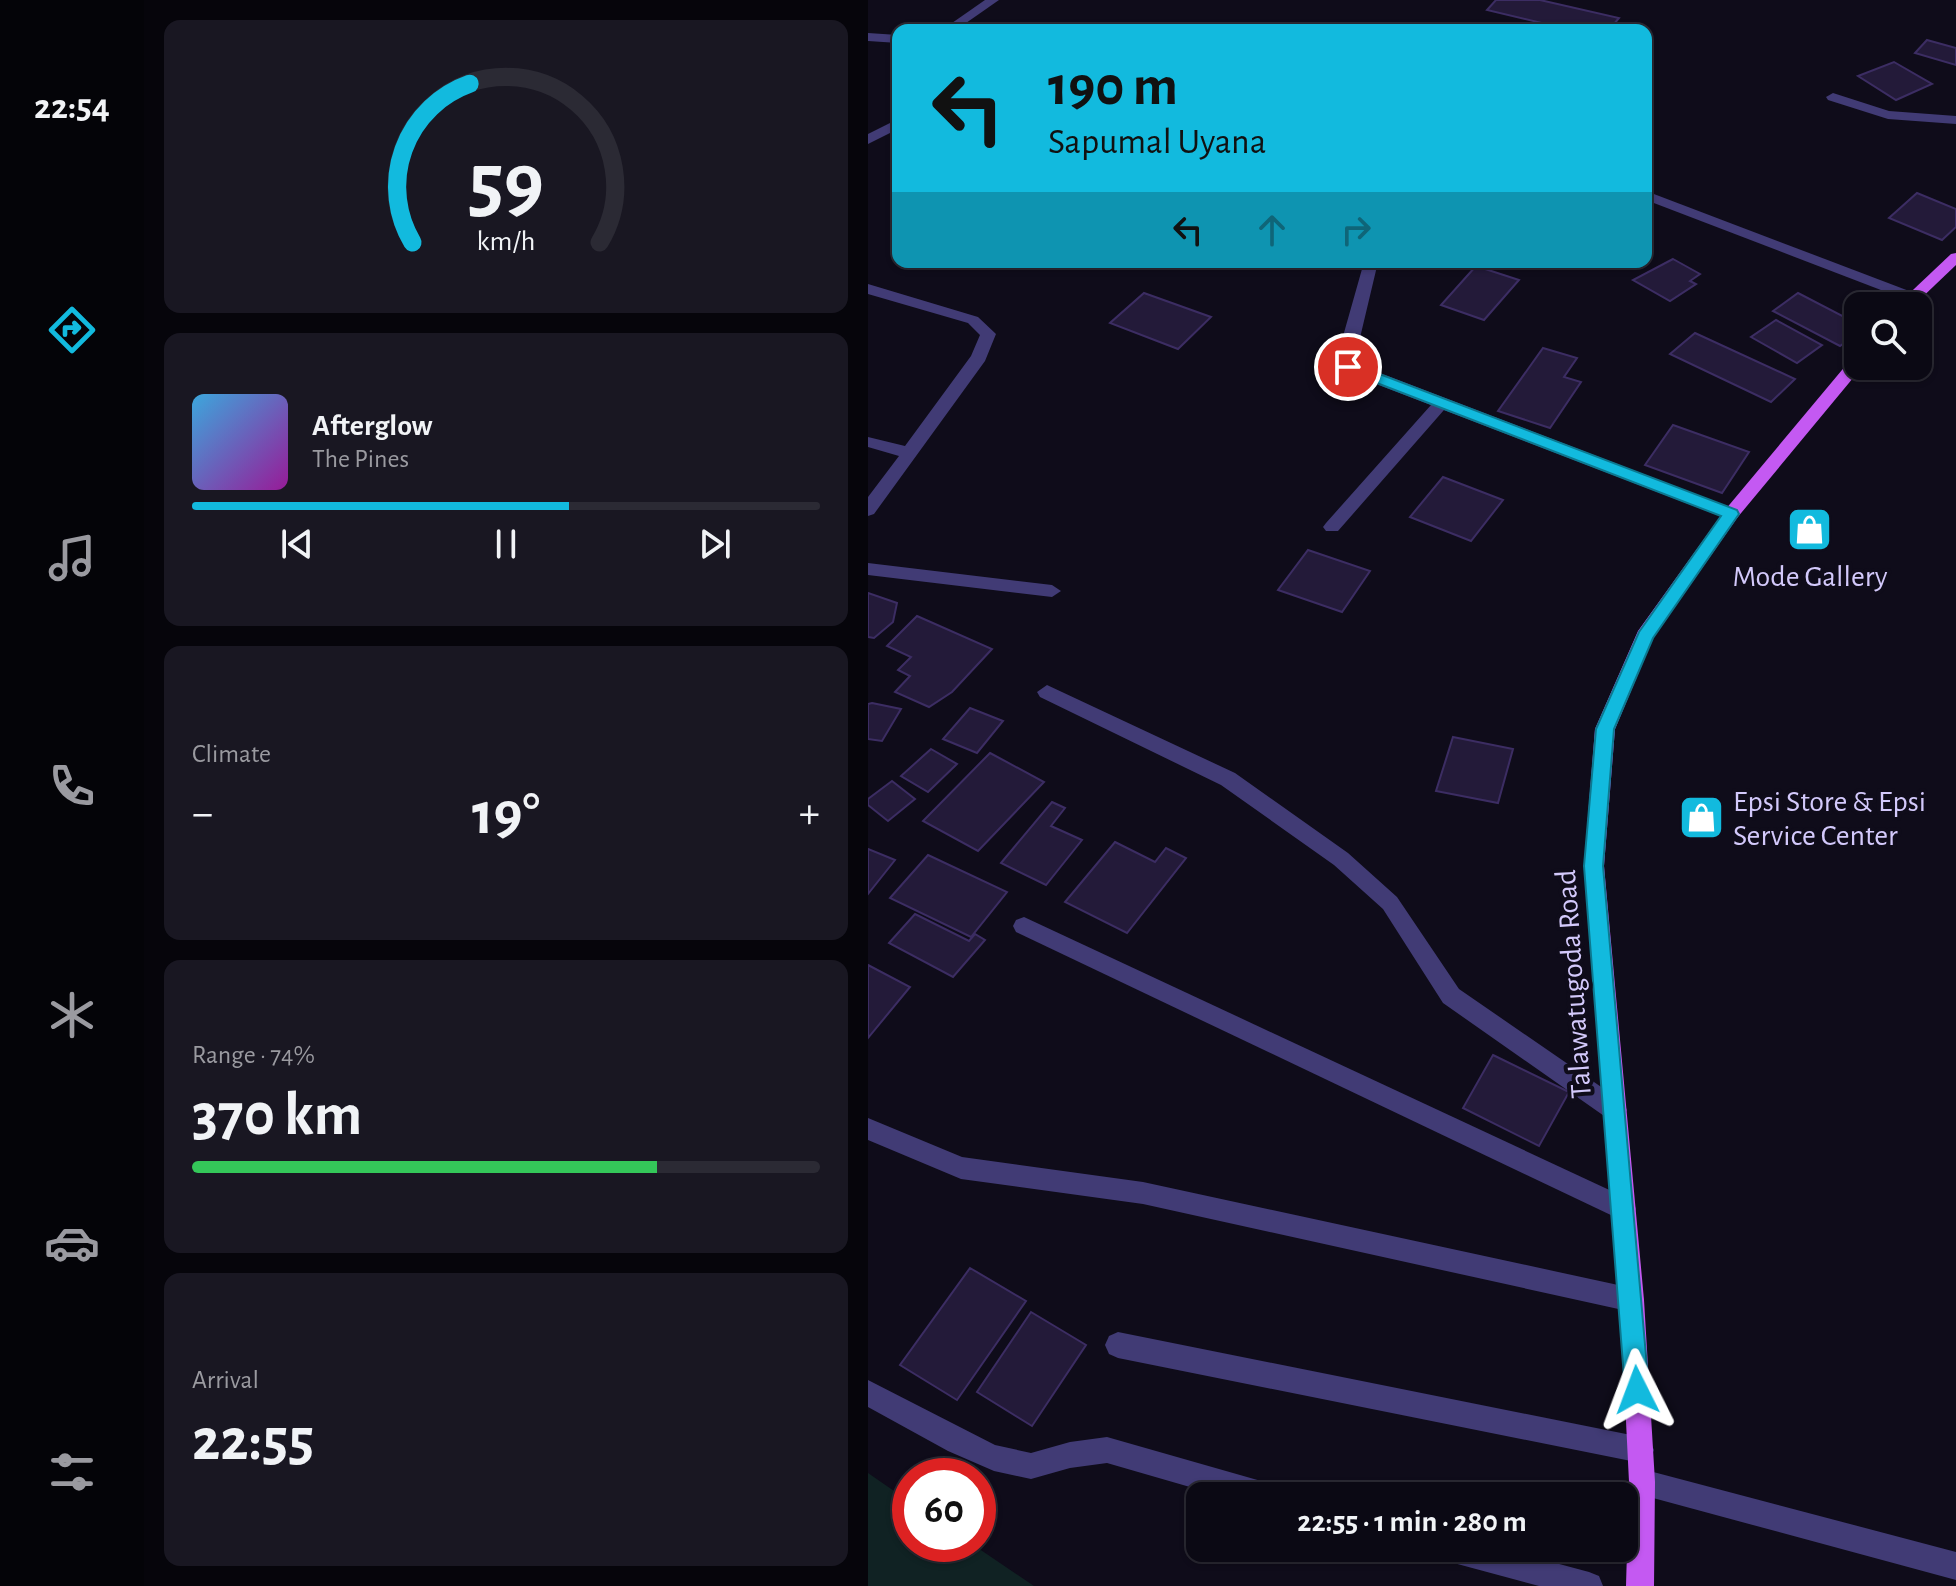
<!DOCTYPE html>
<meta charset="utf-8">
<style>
body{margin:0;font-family:"Alegreya Sans",sans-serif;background:#191722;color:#f1f3f6;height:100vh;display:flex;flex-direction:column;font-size:30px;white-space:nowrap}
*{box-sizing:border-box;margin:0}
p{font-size:26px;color:#9a9aa0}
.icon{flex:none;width:44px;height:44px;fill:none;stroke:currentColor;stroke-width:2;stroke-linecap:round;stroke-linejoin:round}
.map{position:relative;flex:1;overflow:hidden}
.drawer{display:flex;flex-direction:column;gap:20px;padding:20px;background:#06050b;width:724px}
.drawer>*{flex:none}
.guide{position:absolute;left:24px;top:24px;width:760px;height:244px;border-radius:16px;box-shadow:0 2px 6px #0004,0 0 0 2px #2b2a34;background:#12bade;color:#111;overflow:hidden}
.controls{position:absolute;left:976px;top:292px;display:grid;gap:16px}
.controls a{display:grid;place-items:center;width:88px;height:88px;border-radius:16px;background:#0b0914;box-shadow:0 2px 6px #0004,0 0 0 2px #2b2a34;font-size:40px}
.speed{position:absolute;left:24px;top:1458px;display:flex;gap:16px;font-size:40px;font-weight:700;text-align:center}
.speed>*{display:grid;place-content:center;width:104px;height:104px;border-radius:50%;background:#0b0914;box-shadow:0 2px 6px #0004,0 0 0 2px #2b2a34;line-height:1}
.speed .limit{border:12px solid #d22;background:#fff;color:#111}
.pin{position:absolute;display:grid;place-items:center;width:68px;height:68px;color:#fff;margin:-34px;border:4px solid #fff;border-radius:50%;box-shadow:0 2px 8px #0007}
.me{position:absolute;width:88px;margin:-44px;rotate:357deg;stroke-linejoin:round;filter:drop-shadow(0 0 6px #0008)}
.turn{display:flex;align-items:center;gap:28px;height:168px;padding:0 24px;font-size:36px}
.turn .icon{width:104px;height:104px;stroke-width:2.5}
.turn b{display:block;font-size:56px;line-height:68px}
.lanes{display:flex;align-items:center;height:76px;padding:0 24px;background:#0003;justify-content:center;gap:40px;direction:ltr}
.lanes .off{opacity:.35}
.big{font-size:60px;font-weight:700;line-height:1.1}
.drawer .widget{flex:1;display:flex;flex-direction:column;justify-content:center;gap:12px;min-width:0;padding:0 28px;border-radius:16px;background:#191722}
.drawer .dial{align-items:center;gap:0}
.dial svg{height:208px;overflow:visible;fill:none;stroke:#2b2a34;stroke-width:7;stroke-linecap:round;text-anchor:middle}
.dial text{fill:#f1f3f6;stroke:none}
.song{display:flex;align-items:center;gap:24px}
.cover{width:96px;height:96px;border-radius:12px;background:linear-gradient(135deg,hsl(200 70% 55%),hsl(300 70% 35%))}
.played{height:8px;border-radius:4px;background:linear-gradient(90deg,#12bade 60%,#2b2a34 60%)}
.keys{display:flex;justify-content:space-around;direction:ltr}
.heat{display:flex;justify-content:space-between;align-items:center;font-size:44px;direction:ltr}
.charge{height:12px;border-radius:6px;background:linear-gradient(90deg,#34c759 74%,#2b2a34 0)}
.trip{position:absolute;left:318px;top:1482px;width:452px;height:80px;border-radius:16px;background:#0b0914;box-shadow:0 2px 6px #0004,0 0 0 2px #2b2a34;font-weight:700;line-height:80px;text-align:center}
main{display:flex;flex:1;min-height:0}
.tab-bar{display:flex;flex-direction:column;width:144px;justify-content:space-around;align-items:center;background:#040408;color:#9a9aa0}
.tab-bar .icon{width:56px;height:56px}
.tab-bar .active{color:#12bade}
.tab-bar b{font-size:36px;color:#f1f3f6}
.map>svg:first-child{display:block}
.green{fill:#102223}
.building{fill:#231a39;stroke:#3c2d63;stroke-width:2}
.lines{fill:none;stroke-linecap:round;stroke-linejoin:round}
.minor{fill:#413b75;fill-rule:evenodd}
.major{fill:#c459f2;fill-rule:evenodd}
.route{fill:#12bade;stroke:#0c7990;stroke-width:2}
.labels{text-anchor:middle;stroke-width:8;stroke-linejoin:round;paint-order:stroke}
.poi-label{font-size:30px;fill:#d3c9fb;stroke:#0f0c1a}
.street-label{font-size:30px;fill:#d3c9fb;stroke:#0f0c1a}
</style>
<main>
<nav class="tab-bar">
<b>22:54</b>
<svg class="icon active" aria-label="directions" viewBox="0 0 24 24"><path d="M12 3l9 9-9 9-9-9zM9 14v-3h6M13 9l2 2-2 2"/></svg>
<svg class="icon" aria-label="music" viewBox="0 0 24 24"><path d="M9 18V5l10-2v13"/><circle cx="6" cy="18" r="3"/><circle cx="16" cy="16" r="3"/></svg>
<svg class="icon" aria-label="phone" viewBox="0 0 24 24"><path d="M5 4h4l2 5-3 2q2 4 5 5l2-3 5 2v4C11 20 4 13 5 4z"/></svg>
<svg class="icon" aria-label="climate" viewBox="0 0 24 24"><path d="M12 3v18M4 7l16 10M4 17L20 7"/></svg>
<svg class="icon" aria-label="car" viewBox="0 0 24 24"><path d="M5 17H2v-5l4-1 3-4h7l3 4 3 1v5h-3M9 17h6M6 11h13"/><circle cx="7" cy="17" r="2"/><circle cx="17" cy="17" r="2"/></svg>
<svg class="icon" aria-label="filters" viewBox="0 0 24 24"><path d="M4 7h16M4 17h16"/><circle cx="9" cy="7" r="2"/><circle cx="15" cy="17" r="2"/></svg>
</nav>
<section class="drawer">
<div class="widget dial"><svg viewBox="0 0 100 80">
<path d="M14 69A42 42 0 1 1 86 69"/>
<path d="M14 69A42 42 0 0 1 36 8" stroke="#12bade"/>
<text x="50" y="56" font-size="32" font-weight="700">59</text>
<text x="50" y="72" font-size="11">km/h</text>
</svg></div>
<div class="widget">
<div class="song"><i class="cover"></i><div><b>Afterglow</b><p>The Pines</p></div></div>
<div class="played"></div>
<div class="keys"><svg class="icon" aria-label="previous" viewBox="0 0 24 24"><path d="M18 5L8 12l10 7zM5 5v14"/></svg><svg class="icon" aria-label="pause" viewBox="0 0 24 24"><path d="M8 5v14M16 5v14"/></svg><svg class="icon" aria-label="next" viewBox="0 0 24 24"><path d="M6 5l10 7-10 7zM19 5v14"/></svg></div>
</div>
<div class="widget"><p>Climate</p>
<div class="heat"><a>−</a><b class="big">19°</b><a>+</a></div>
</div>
<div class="widget"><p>Range · 74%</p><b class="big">370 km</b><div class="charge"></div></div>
<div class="widget"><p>Arrival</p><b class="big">22:55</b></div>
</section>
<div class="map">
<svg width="1088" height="1586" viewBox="0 0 1088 1586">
<rect width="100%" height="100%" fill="#0f0c1a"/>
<polygon class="green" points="0,1473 42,1502 42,1544 104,1544 166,1586 0,1586"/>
<g class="building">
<polygon points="628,0 672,0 751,18 741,30 703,30 619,10"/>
<polygon points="1059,40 1088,48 1088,65 1047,53"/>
<polygon points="1026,62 1064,84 1028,100 990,76"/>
<polygon points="1049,193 1088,209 1088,227 1074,240 1021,218"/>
<polygon points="805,259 832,274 822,281 828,284 802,301 765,280"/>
<polygon points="608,266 651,280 616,320 573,305"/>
<polygon points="276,293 343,317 310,349 242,323"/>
<polygon points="930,293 990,324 990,333 972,346 905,311"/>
<polygon points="908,320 954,345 929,363 883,337"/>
<polygon points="827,333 927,379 903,402 802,354"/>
<polygon points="675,348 709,358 696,377 713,382 682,428 630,411"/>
<polygon points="805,425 881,452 854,493 777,465"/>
<polygon points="575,477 635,500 603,541 542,517"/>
<polygon points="440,550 502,571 474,612 410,590"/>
<polygon points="0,593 29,603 25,622 6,638 0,637"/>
<polygon points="49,616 124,649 84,692 61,707 27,692 42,676 30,670 43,657 19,646"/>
<polygon points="4,703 33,709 14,741 0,739 0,704"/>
<polygon points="102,708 135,721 109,753 75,739"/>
<polygon points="585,737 645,749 630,803 568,791"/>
<polygon points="63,749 89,764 60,792 33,776"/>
<polygon points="122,753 176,782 110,851 55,821"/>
<polygon points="24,781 47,799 20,821 0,805 0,799"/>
<polygon points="184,802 197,808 183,826 214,840 178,885 133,863"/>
<polygon points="247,842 287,862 298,848 318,858 259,933 197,902"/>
<polygon points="0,849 27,860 0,894"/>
<polygon points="60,855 139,892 103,937 22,898"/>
<polygon points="47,914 101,941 107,934 117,940 85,977 21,943"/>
<polygon points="0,965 42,987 0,1038"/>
<polygon points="625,1055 701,1092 671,1146 595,1108"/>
<polygon points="102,1268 158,1301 89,1400 32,1365"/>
<polygon points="163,1312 218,1345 164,1426 109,1392"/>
</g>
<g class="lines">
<g class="minor">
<polygon points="117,0 131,0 88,30 74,30"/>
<polygon points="0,33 30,35 30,43 0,41"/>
<polygon points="965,93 1021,111 1088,116 1088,124 1020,119 960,100 958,97"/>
<polygon points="30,119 30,129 0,144 0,134"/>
<polygon points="778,191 1049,294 1052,297 1049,300 1039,300 778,200"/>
<polygon points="496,262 510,262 486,363 869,510 872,514 869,518 857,518 576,410 470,531 458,531 455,527 458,523 563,405 474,371 468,361"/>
<polygon points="0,284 110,317 128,334 117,361 6,514 0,516 0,497 31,456 0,447 0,437 37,446 103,356 112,335 100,323 0,294"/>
<polygon points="0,563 184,585 193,591 184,597 0,575"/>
<polygon points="179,685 367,773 480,853 529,897 591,989 755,1102 759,1110 755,1118 747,1121 739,1118 575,1003 515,909 466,865 353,785 172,697 169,692"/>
<polygon points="156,917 765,1201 768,1209 765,1217 756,1221 747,1217 148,932 145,926 148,920"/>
<polygon points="0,1118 94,1157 275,1182 764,1288 773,1291 776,1300 773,1309 764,1312 275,1204 93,1179 0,1140"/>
<polygon points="250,1332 773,1437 782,1441 786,1450 782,1459 773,1463 250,1358 241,1354 237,1345 241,1336"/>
<polygon points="0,1380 127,1445 163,1453 202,1442 239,1437 400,1483 409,1487 413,1496 353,1496 239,1463 202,1468 163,1479 126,1471 80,1451 0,1407"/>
<polygon points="774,1469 1088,1552 1088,1580 774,1495 765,1491 761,1482 765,1473"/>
<polygon points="568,1548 632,1548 721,1572 731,1576 735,1586 671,1586 582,1562 572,1558"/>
</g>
<g class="major">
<polygon points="1088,253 1088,265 1045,306 1028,306 1083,254"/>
<polygon points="990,357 990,366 995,366 869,518 785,638 747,729 736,866 776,1300 787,1482 786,1586 758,1586 761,1482 752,1300 716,866 727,729 770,631 857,510 984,358"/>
</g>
</g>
<polygon class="route" points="480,362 869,510 871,514 785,638 746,729 735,866 781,1390 778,1398 769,1401 761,1398 757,1390 716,866 728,729 771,632 853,516 475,370 475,364"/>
<defs>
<symbol id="shop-square" viewBox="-11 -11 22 22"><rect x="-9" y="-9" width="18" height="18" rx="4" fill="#12bade" stroke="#0f0c1a"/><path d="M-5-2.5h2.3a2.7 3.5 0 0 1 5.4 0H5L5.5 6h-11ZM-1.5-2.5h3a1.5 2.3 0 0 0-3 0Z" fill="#fff"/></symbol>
</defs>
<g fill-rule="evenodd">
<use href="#shop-square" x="916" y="504" width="51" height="51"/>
<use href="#shop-square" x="808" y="792" width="51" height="51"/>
</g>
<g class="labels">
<g class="poi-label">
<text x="942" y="586">Mode Gallery</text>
<text x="865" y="811" text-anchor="start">Epsi Store &amp; Epsi<tspan x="865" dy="34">Service Center</tspan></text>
</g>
<g class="street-label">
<text transform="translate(705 984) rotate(-94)" y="10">Talawatugoda Road</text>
</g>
</g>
</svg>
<div class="controls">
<a><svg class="icon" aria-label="search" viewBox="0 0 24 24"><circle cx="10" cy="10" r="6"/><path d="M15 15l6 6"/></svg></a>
</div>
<div class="speed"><div class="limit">60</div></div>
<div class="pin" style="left:480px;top:367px;background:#d93025"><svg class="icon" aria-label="arrive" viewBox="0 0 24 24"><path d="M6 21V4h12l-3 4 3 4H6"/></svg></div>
<svg class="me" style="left:769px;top:1390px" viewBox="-20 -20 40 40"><path d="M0-17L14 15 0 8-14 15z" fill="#12bade" stroke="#fff" stroke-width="4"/></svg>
<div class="trip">22:55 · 1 min · 280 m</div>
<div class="guide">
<div class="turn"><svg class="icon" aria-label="left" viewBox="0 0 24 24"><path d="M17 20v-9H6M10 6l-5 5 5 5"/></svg><div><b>190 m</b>Sapumal Uyana</div></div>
<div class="lanes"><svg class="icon" aria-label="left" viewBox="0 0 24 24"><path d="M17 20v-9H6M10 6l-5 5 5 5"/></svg><svg class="icon off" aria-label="ahead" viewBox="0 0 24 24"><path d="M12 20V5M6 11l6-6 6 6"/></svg><svg class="icon off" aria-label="right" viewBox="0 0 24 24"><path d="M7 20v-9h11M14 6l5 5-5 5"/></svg></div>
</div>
</div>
</main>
